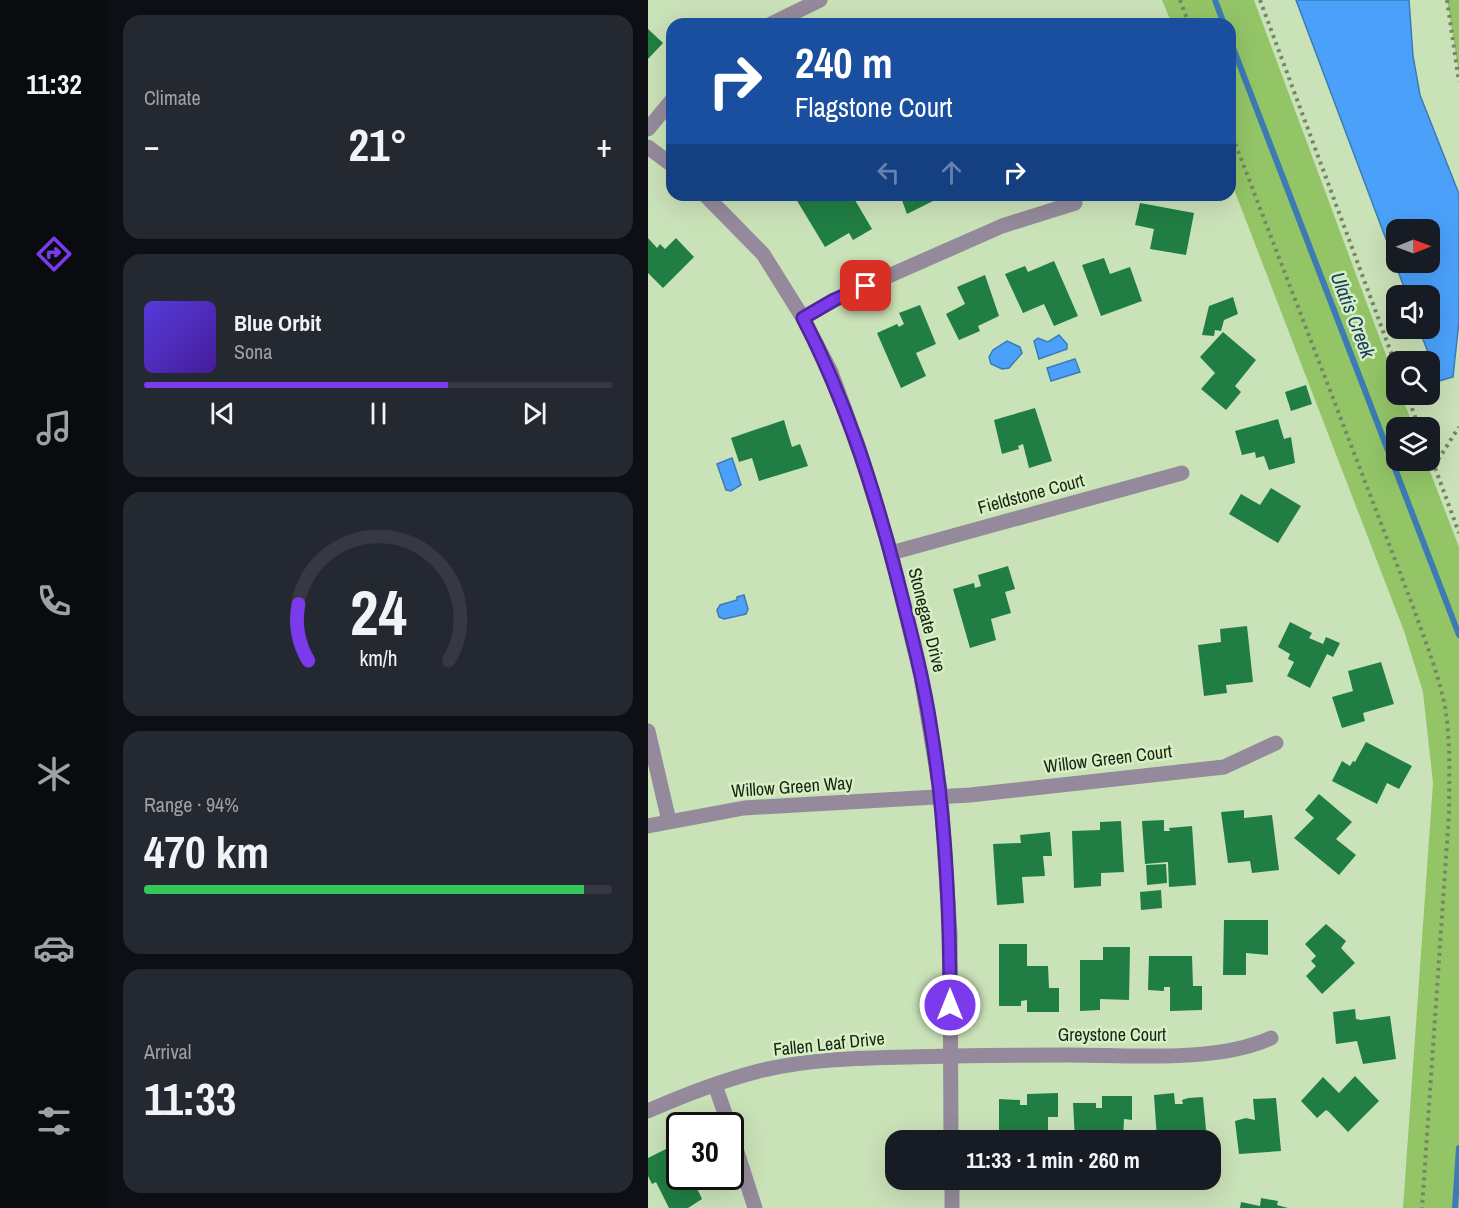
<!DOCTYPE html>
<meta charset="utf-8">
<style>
body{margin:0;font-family:"Archivo Narrow",sans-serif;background:#242831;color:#f1f3f6;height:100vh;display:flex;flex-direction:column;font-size:22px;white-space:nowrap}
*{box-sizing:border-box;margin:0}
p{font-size:20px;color:#9ea1a6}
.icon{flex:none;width:33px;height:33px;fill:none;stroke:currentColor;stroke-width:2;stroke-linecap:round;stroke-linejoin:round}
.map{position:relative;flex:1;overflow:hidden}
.sheet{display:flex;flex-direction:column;gap:15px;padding:15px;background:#0d0f14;width:540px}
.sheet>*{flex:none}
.top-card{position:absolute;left:18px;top:18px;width:570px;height:183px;border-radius:18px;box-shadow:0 6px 24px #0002;background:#1a4fa0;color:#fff;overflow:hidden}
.needle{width:39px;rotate:89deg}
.fabs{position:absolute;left:738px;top:219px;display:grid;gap:12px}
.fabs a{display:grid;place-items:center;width:54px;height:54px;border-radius:12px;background:#171b24;box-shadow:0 6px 24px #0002;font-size:30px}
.speed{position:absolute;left:18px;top:1112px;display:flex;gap:12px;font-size:30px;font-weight:700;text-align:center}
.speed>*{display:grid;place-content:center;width:78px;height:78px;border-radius:50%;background:#171b24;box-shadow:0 6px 24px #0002;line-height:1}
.speed .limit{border:3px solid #111;border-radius:9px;background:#fff;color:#111}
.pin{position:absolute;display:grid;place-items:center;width:51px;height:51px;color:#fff;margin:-26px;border-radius:12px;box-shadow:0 3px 9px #0006}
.me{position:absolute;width:66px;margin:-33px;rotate:0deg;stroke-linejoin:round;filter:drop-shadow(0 0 4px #0008)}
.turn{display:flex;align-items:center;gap:21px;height:126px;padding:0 30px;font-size:27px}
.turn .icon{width:78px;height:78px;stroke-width:2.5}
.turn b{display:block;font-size:42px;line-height:51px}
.lanes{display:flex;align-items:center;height:57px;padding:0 30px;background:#0003;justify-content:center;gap:30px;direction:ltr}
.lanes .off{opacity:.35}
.big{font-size:45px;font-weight:700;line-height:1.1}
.sheet .widget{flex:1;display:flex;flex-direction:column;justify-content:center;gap:9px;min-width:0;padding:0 21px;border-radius:18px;background:#242831}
.sheet .dial{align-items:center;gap:0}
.dial svg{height:156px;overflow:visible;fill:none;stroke:#363941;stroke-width:7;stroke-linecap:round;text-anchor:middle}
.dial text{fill:#f1f3f6;stroke:none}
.song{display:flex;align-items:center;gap:18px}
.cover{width:72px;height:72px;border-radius:9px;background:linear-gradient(135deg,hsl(250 70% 55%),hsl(260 70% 35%))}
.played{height:6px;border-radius:3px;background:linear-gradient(90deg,#7c3aed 65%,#363941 65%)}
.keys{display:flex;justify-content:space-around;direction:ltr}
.heat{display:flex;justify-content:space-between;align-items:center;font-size:33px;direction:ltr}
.charge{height:9px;border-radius:4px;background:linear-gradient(90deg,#34c759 94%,#363941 0)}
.trip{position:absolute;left:237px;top:1130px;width:336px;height:60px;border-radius:18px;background:#171b24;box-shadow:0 6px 24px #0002;font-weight:700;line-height:60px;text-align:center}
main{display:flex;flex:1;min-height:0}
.dock{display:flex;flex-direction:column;width:108px;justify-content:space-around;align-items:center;background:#090b0e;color:#9ea1a6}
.dock .icon{width:42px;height:42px}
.dock .active{color:#7c3aed}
.dock b{font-size:27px;color:#f1f3f6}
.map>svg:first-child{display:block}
.green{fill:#93c567}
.water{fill:#4ba1fa;stroke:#3c7bb4;stroke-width:1.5;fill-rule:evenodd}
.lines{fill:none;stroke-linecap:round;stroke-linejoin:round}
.stream{stroke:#3c7bb4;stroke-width:6}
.building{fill:#207e44}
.path{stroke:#758668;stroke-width:4;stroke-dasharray:3 4.5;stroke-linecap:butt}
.street{stroke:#948a9b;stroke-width:15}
.route-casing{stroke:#51269a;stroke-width:15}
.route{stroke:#7c3aed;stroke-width:10}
.labels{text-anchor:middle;stroke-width:5;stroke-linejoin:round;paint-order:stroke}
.street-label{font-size:18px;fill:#192212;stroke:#d7efc4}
.water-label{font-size:20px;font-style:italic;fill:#1c3e62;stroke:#d7efc4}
</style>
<main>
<nav class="dock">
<b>11:32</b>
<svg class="icon active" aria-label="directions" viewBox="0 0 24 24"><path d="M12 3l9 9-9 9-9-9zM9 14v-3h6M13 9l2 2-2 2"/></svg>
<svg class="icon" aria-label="music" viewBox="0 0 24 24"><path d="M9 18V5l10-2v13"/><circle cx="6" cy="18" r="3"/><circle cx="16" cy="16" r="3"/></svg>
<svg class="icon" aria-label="phone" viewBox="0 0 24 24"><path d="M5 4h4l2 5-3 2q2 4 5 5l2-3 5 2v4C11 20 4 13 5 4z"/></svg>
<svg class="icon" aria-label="climate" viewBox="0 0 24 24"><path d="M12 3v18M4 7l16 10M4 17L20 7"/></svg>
<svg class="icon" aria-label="car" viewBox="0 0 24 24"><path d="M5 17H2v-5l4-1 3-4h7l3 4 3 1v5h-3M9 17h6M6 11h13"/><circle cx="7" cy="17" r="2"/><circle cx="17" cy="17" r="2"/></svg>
<svg class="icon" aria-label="filters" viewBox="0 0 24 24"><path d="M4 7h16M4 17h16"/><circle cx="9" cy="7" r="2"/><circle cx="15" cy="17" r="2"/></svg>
</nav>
<section class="sheet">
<div class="widget"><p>Climate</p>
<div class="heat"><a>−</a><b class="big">21°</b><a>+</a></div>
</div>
<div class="widget">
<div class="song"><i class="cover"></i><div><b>Blue Orbit</b><p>Sona</p></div></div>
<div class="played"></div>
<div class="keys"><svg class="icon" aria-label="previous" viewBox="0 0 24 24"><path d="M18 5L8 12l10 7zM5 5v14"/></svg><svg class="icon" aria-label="pause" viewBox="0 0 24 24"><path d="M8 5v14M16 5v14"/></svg><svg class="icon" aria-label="next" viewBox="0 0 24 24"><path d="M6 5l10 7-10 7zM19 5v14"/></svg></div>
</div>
<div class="widget dial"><svg viewBox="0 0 100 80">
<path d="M14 69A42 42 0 1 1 86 69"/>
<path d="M14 69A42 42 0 0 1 9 40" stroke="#7c3aed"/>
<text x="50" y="56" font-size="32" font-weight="700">24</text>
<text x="50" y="72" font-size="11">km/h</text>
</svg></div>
<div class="widget"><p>Range · 94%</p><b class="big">470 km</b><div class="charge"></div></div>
<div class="widget"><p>Arrival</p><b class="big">11:33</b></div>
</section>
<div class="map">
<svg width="811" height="1208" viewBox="0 0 811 1208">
<rect width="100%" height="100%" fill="#cae2b8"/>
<g class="green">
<polygon points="514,0 606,0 748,382 748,394 753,395 766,427 748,428 748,460 778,461 811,547 811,1208 755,1208 785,783 775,692 756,631 582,179 582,24 524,24"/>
<polygon points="799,0 811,0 811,74"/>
</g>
<g class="water">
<path d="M 648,0 L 761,0 L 765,56 L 772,95 L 811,194 L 811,321 L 805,377 L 791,381 L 771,329 L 782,328 L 782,296 L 759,295 ZM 748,230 L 782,230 L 782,262 L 748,262 Z"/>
<polygon points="411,335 419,344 419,349 391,359 386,341 390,338 400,342"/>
<polygon points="359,341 372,347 374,353 361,368 354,369 343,364 341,357 345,350"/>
<polygon points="427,359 432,372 403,381 399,368"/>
<polygon points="84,458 93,485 83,491 78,490 69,464"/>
<polygon points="96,595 100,609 98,614 76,619 71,617 69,610 72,605 89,600 89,597"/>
</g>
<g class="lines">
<g class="stream">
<polyline points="567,0 576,24"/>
<polyline points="582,40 811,635"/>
<polyline points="807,1208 811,1148"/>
</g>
</g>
<g class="building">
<polygon points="0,29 15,43 0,59"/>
<polygon points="156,195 204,195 224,229 205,240 201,233 177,247 148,199"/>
<polygon points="245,195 287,195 289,199 259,214 252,195 247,197"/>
<polygon points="492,203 546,213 538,255 502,249 506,229 487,225"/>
<polygon points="0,238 9,248 12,244 17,249 28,238 46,257 15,288 0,273"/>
<polygon points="456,258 462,274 482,267 494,301 453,316 434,265"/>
<polygon points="406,261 430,316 406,326 396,304 375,313 357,274 377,266 380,272"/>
<polygon points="337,275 351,316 330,326 332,331 311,340 298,314 317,304 309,287"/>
<polygon points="585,297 590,314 576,320 573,331 567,330 566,336 554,335 561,306"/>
<polygon points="272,305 288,344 268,353 278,376 253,388 229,333 249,324 251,327 256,324 251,313"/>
<polygon points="575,332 608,360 587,386 593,392 578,410 553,389 567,373 552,357"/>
<polygon points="658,385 664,404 643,411 637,392"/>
<polygon points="387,408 404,461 381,468 375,444 370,446 371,449 354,454 346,420"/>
<polygon points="630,419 636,439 643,437 647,463 621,470 616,456 608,458 607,452 594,455 587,431"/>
<polygon points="136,420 144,447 152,444 160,466 111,481 104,458 91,462 83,438"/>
<polygon points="623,488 653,506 630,543 581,514 593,494 612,505"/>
<polygon points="360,566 367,589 357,592 363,613 343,619 348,640 322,648 305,589 326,583 327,588 333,586 330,575"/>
<polygon points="642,622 664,633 661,638 675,644 678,637 692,643 685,657 679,654 662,688 639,676 646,662 640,659 642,654 630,647"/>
<polygon points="599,626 605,682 578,685 579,693 556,696 550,645 573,642 572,629"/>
<polygon points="733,662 746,704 715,713 717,721 694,728 684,697 705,691 700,671"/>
<polygon points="718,742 764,766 751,789 739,783 729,804 684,781 694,761 702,766 705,761 707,762"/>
<polygon points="671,794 704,822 688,839 708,855 691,875 646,838 666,818 657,810"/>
<polygon points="596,810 596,818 624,815 631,870 604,873 602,861 580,863 573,812"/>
<polygon points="516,820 516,831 522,831 521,828 544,826 548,885 521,887 520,862 497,864 494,821"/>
<polygon points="473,821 476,872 453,873 453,886 426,888 424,831 452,830 452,822"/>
<polygon points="402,832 404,856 395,856 397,876 374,877 376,903 349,905 345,844 373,843 372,835"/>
<polygon points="518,864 519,883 499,885 498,865"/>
<polygon points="513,890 514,908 493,910 492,892"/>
<polygon points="576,920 620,920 620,955 598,953 598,975 575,975"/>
<polygon points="678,924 698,941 693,948 707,963 674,994 658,976 668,966 663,961 668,956 657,944"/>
<polygon points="351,944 379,944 379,966 400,966 401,988 411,988 411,1012 379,1012 379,1000 373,1001 373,1006 351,1006"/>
<polygon points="455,947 482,947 481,1000 452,999 452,1010 432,1011 432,960 455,960"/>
<polygon points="501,956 544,956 545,986 554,986 554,1010 522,1011 522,987 516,987 516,991 500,990"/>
<polygon points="707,1009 708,1019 713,1020 742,1016 748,1059 715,1064 709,1041 688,1044 685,1012"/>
<polygon points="707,1076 731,1101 700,1132 681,1112 678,1110 669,1118 653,1101 675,1077 691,1093"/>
<polygon points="410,1093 410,1117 400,1117 400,1139 351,1140 351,1099 372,1100 372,1105 379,1105 379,1094"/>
<polygon points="526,1093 527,1104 535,1104 534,1100 540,1098 555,1097 559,1140 509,1140 506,1095"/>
<polygon points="454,1096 484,1096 484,1120 476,1119 475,1140 427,1140 425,1103 448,1103 448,1108 454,1108"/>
<polygon points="628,1098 633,1151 591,1154 587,1121 598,1118 607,1120 605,1099"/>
<polygon points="28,1144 32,1156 26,1159 30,1164 28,1171 32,1169 32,1176 52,1176 55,1182 48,1186 54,1199 40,1208 21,1208 8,1182 4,1184 0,1176 0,1158"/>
<polygon points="613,1198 630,1201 629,1205 640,1208 592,1208 593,1202 612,1206"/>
</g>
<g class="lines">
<g class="path">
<polyline points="532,0 541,24"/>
<polyline points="612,0 748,366"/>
<polyline points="799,0 811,82"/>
<path d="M 582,130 L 764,604 C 776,638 790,672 797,707 C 803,742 801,779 801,814 L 774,1208"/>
<polyline points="759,394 771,428"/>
<polyline points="782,454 811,533"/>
<polyline points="786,466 811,427"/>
</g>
<g class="street">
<polyline points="123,24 172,0"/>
<polyline points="0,129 24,100"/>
<polyline points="0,147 24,165"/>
<polyline points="57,195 115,254 155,318 183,372 211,448 243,553 273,676 293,796 302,934 303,1140"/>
<polyline points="155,318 186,300 354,226 427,203"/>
<polyline points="243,553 534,473"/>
<polyline points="0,731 21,821"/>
<polyline points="0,826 96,808 322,795 576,767 628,743"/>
<polyline points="67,1085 81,1125"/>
<path d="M 0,1111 C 36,1095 73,1081 111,1071 C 160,1059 211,1058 261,1057 C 314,1055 367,1055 421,1055 C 482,1055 568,1063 623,1038"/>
<polyline points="82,1130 107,1208"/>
<polyline points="304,1179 304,1208"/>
</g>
</g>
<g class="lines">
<defs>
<path id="route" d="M 218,286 L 186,300 L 155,318 C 197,399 225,485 248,574 C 261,625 275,676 283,729 C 298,819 302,913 302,1005"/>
</defs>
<use href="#route" class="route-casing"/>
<use href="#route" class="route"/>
</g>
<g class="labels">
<g class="street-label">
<text transform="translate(383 494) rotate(-15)" y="6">Fieldstone Court</text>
<text transform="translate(279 620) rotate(76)" y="6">Stonegate Drive</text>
<text transform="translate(460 759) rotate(-7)" y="6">Willow Green Court</text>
<text transform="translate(144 787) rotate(-4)" y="6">Willow Green Way</text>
<text x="464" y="1041">Greystone Court</text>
<text transform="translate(181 1044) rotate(-6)" y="6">Fallen Leaf Drive</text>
</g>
<g class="water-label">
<text transform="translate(705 315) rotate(69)" y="7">Ulatis Creek</text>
</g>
</g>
</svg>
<div class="fabs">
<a><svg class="needle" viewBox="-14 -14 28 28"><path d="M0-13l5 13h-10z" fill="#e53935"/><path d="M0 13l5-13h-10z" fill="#9ea1a6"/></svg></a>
<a><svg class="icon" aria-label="sound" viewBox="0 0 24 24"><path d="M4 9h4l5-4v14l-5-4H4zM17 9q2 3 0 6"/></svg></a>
<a><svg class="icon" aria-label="search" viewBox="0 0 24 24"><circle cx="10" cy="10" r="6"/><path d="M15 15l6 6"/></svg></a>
<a><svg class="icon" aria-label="layers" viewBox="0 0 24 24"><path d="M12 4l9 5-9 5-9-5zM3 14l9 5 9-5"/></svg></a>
</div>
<div class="speed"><div class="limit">30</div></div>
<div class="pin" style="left:218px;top:286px;background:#d93025"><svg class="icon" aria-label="arrive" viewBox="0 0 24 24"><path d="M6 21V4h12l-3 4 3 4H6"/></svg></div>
<svg class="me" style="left:302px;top:1005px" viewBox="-20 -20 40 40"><circle r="17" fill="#7c3aed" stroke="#fff" stroke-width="3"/><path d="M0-11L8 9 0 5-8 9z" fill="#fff"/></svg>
<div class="trip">11:33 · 1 min · 260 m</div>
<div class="top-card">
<div class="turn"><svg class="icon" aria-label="right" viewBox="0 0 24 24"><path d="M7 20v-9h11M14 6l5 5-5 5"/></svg><div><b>240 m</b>Flagstone Court</div></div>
<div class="lanes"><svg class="icon off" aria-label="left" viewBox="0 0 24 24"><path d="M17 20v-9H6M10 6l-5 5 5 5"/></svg><svg class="icon off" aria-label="ahead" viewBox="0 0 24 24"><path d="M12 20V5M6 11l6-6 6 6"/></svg><svg class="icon" aria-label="right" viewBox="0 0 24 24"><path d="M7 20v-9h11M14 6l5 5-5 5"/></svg></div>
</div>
</div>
</main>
